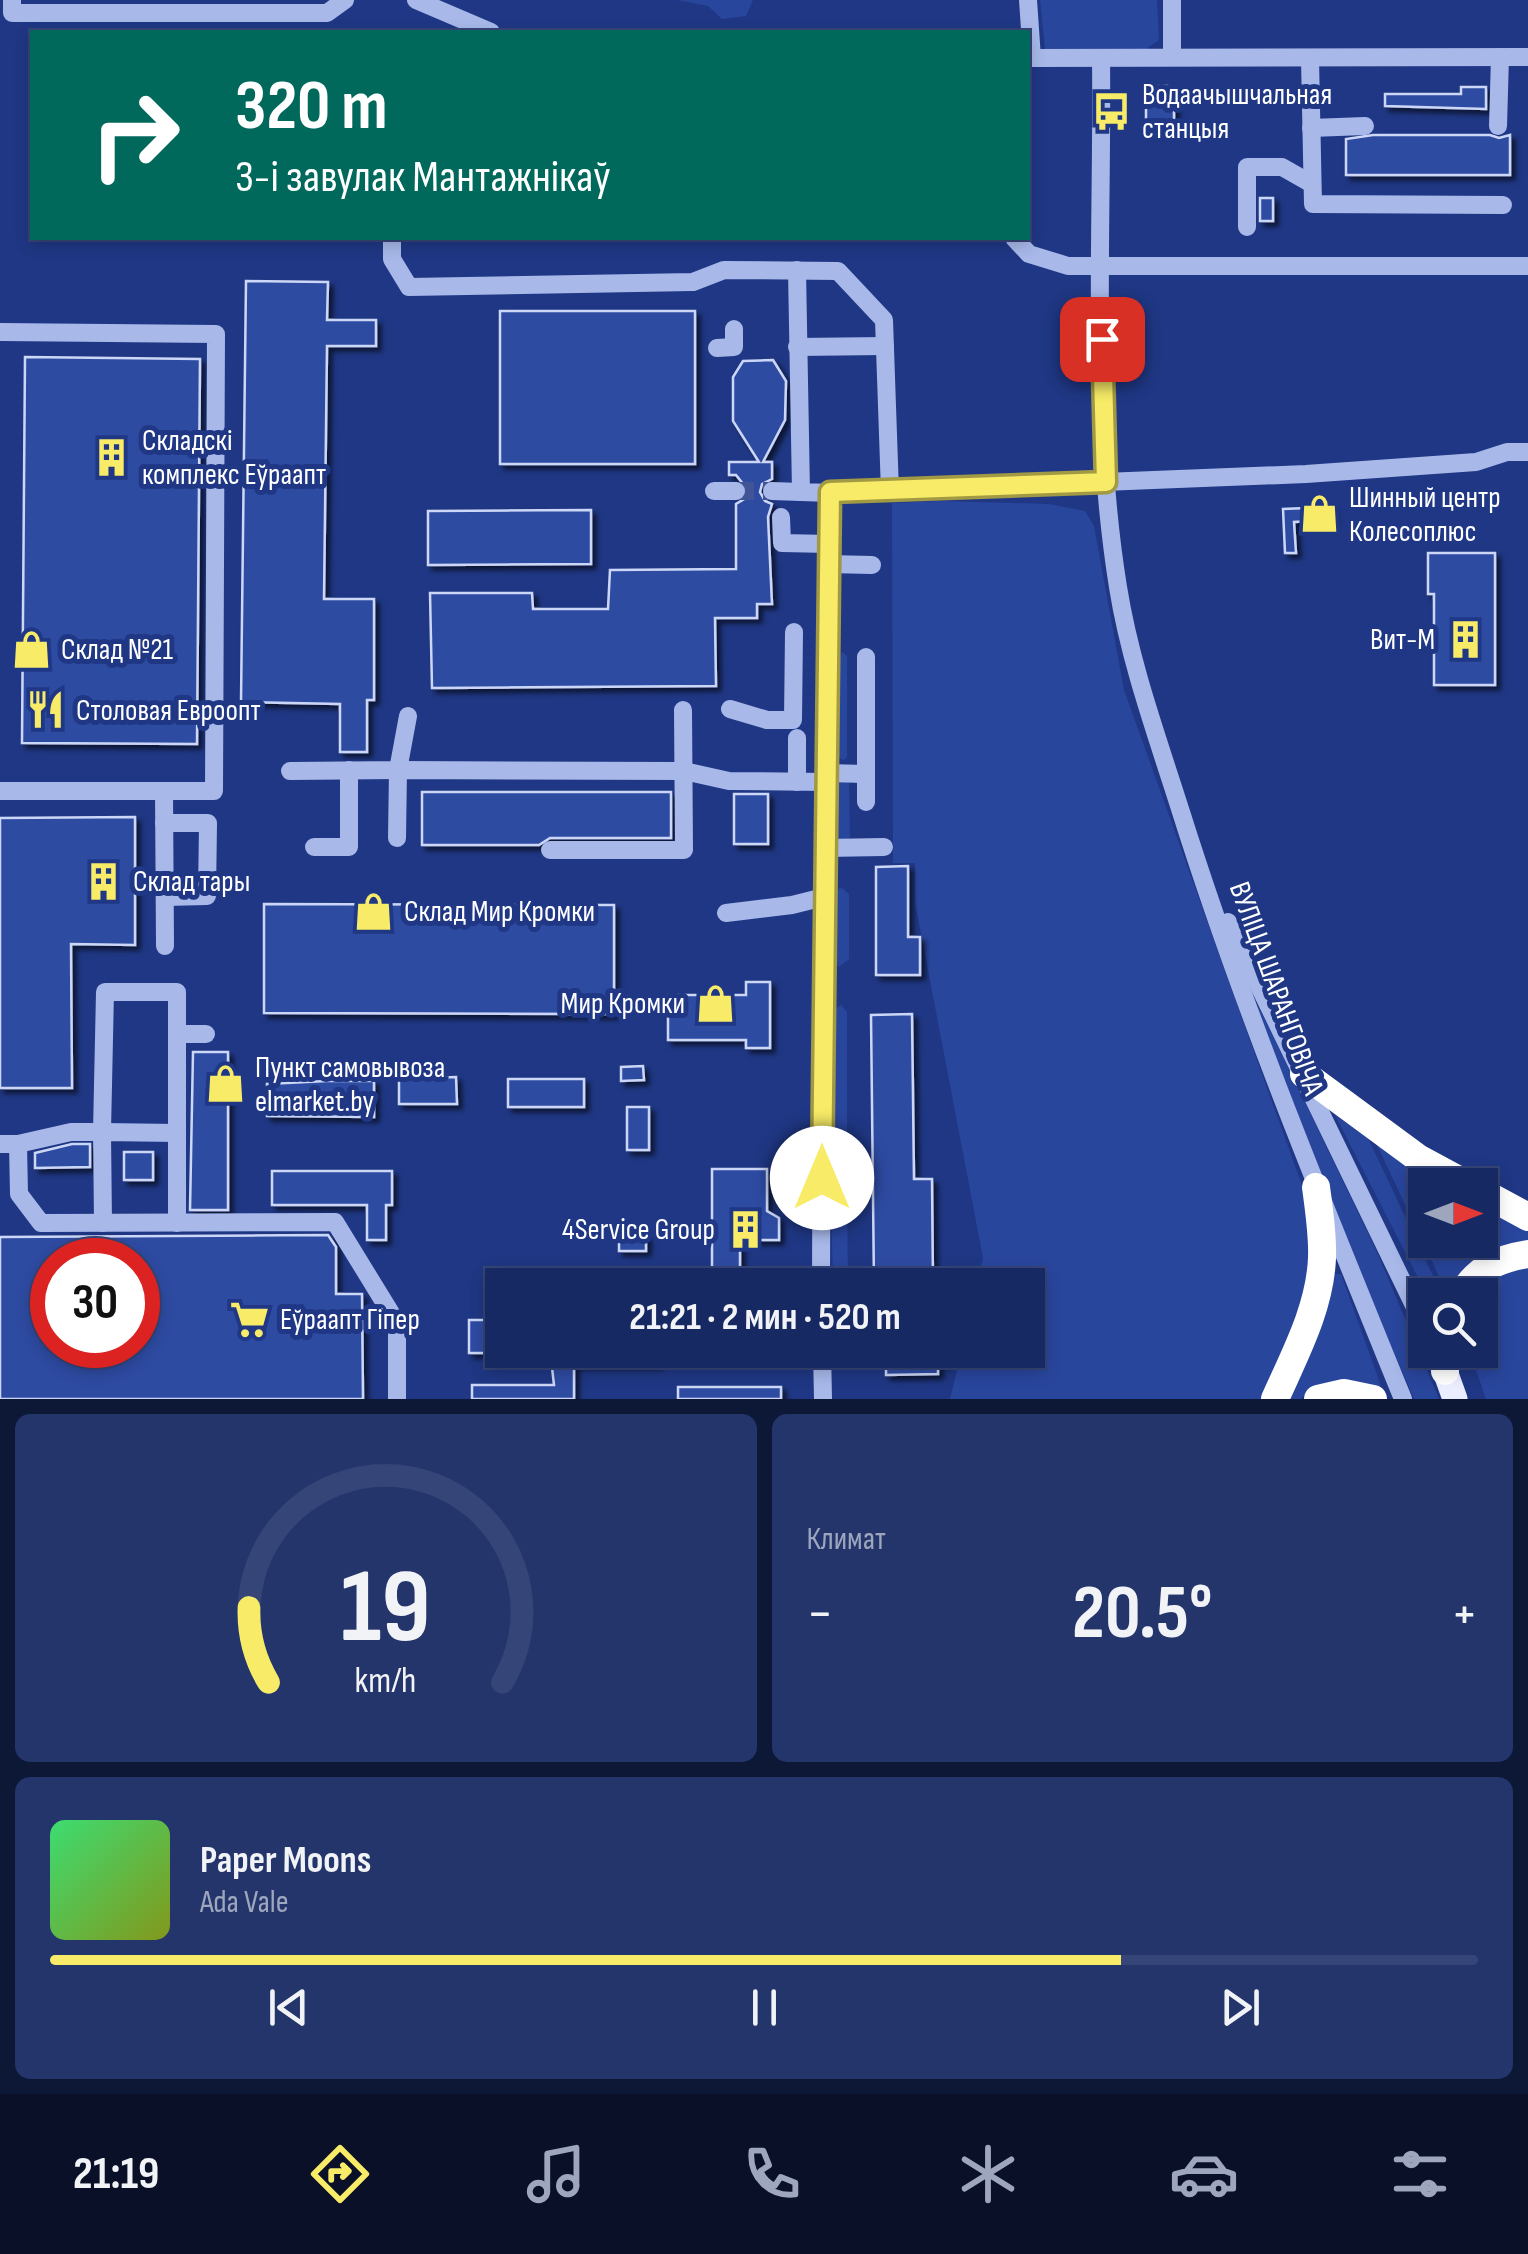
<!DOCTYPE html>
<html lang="ru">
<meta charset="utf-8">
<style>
body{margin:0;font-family:"Sofia Sans Condensed",sans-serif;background:#24356c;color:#f1f3f6;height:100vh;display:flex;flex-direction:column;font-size:38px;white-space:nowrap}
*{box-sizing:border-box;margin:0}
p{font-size:32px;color:#9ea6be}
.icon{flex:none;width:55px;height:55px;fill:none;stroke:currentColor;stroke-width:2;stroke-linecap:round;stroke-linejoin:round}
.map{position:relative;height:1399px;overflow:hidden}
.side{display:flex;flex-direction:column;gap:15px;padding:15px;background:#0d1736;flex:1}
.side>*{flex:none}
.hud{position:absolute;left:30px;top:30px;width:1000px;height:210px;border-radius:0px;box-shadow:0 5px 15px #0003,0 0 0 2px #364578;background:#00695c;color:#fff;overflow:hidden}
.needle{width:65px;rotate:90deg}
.controls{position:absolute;left:1408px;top:1168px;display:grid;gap:20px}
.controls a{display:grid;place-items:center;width:90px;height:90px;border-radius:0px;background:#172963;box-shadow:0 5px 15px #0003,0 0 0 2px #364578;font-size:50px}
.speed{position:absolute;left:30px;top:1238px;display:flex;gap:20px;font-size:50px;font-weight:700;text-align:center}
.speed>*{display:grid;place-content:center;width:130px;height:130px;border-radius:50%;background:#172963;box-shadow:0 5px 15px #0003,0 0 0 2px #364578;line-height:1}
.speed .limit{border:15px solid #d22;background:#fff;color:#111}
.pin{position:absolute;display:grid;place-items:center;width:85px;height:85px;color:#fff;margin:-42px;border-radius:20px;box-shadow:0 5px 15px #0006}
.me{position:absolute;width:110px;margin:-55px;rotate:0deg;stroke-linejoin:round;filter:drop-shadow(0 0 8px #0008)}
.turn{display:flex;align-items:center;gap:35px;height:210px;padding:0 40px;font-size:45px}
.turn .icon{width:130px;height:130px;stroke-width:2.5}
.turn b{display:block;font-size:70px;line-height:85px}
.big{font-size:75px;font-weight:700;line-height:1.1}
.side .widget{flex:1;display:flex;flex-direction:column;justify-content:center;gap:15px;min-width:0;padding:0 35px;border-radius:15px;background:#24356c}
.side .dial{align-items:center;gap:0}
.dial svg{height:260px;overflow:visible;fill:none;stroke:#364578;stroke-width:7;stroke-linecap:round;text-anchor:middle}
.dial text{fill:#f1f3f6;stroke:none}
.song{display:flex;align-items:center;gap:30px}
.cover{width:120px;height:120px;border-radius:15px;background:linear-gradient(135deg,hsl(140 70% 55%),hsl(70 70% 35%))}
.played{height:10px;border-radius:5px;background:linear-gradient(90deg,#f7eb67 75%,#364578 75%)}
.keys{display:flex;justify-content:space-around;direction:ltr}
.heat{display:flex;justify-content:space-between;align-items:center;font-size:55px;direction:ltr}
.side .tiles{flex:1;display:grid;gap:15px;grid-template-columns:1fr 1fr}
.widget:last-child{grid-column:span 2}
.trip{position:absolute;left:485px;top:1268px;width:560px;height:100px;border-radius:0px;background:#172963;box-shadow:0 5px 15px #0003,0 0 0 2px #364578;font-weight:700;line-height:100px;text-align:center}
.tab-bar{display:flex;height:160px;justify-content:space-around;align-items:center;background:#091028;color:#9ea6be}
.tab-bar .icon{width:70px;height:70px}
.tab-bar .current{color:#f7eb67}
.tab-bar b{font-size:45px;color:#f1f3f6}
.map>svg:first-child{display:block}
.green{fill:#29469d}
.building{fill:#2f4ba2;stroke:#ccd7f7;stroke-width:2.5;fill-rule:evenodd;filter:url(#shadow)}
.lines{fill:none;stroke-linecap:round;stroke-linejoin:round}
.minor-tunnel{stroke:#415596;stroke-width:18;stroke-dasharray:18 9;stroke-linecap:butt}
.minor{stroke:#a7b8e9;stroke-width:18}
.major{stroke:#ebeefe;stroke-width:25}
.highway{stroke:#fff;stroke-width:28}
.route-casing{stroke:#a19943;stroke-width:25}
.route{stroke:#f7eb67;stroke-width:18}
.labels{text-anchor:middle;stroke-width:10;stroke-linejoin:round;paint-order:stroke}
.poi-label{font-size:30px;fill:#fff;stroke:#1f3784;text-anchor:start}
.street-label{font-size:30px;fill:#fff;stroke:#1f3784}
</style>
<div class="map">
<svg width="1528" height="1399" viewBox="0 0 1528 1399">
<defs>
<filter id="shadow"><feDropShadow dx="4.5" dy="4.5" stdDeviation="2.5" flood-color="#0009"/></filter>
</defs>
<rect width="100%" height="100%" fill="#1f3784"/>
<g class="green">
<polygon points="678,0 753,0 746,16 722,19 708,6"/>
<polygon points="1040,0 1157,0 1159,40 1146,49 1057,57 1045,49"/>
<polygon points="941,501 1049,504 1085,511 1094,526 1124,690 1312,1213 1314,1279 1265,1399 950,1399 962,1350 1028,1350 1028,1285 977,1285 983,1258 915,902 915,863 893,863 892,503"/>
<polygon points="843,652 847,656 847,757 844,760 839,758 838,656"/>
<polygon points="841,781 849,781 850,837 848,840 836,841 832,838 832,792"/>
<polygon points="842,888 849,894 849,959 839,967 831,961 832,890"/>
<polygon points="841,1005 847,1012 847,1151 844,1156 833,1157 830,1154 829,1012"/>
<polygon points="1259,1007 1376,1250 1439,1399 1414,1399 1356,1263 1257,1009"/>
<polygon points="1335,1115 1368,1138 1442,1295 1427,1295"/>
<polygon points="1376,1143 1454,1185 1425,1185 1425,1240 1480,1240 1480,1199 1528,1224 1528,1246 1448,1295"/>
<polygon points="841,1192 847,1196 848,1285 833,1285 831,1196"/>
<polygon points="1528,1261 1528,1399 1486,1399 1469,1350 1480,1350 1480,1295 1469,1295 1473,1289"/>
<polygon points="1331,1274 1341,1274 1381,1386 1311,1388 1301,1399 1285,1399"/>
</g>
<g class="building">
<rect x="1146" y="86" width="28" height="38"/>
<polygon points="1461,87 1486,87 1486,109 1385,106 1385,94 1461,94"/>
<polygon points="1373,135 1490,135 1499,138 1510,135 1510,175 1346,175 1346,139"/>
<rect x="1260" y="198" width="13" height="23"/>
<polygon points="246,281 328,282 327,320 376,320 376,346 327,346 324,599 374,599 374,700 367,700 367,752 340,752 340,704 241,702"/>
<rect x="500" y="311" width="195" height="153"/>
<polygon points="25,357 200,359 197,744 22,743"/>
<polygon points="773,360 786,381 785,420 763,462 772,462 772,479 762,484 760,492 765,501 772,504 768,517 772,604 757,604 757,618 715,618 716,686 432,688 430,593 532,593 533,609 608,609 610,570 736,569 736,504 746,498 748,490 736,475 729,475 729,462 759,462 733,421 733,377 743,361"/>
<polygon points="1331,507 1332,520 1294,522 1296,553 1285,553 1283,509"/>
<polygon points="591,510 591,564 428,565 428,511"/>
<polygon points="1428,553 1495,553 1495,685 1434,685 1434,594 1428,594"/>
<polygon points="422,792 671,792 671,838 550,838 539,845 422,845"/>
<rect x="734" y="794" width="34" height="50"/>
<polygon points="135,817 135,945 71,944 72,1088 0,1088 0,818"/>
<polygon points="908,866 908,937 920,937 920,975 876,975 876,867"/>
<polygon points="264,904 614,905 614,1014 264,1013"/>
<polygon points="746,982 770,982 770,1048 746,1048 746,1040 668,1040 668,995 746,995"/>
<polygon points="912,1014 914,1179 932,1179 933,1285 874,1285 871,1015"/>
<polygon points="193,1052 228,1052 228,1210 190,1210"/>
<polygon points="643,1066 644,1080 621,1081 621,1067"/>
<polygon points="456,1077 457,1104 399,1104 399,1079"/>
<rect x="508" y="1079" width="76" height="28"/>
<polygon points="327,1081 374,1081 374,1117 267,1116 267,1084"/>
<rect x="627" y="1107" width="22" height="43"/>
<polygon points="72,1144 90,1144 90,1167 35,1168 35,1153"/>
<rect x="124" y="1152" width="29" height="28"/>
<polygon points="712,1169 767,1169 767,1211 779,1218 779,1240 740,1240 740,1279 712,1279"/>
<polygon points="272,1171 392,1171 392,1205 386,1205 386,1240 367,1240 367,1205 272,1205"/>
<rect x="619" y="1226" width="27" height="25"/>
<path d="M 328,1235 L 336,1247 L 336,1294 L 362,1294 L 363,1399 L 0,1399 L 0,1237 ZM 52,1260 L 138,1260 L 138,1345 L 52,1345 Z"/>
<rect x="469" y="1320" width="33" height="33"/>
<polygon points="550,1350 658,1350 658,1364 574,1364 574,1399 472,1399 472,1385 554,1385"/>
<polygon points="886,1350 945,1350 945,1363 938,1363 938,1374 886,1375"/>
<rect x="678" y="1387" width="103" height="12"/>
</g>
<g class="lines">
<polyline class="minor-tunnel" points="736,491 772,491"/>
<g class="minor">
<polyline points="12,0 12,13 327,13 345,0"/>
<polyline points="416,0 491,32"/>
<polyline points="1028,0 1032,58"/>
<polyline points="1172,57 1172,0"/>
<polyline points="1028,58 1528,57"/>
<path d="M 1101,58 C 1103,234 1090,413 1118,587 C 1130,663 1158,739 1181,812 C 1244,1012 1324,1205 1403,1399"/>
<polyline points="1310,59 1313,204 1503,205"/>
<polyline points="1498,126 1500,57"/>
<polyline points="1311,128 1365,126"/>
<polyline points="1247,227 1247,167 1282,167 1312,184"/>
<polyline points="392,238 392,259 409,287 693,282 724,270 838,271 884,320 890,492"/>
<polyline points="1014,238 1029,254 1068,266 1528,266"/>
<polyline points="797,270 801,492 831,493"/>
<polyline points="0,332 216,334 214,791 0,791"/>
<polyline points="797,347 885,346"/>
<polyline points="717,348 734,347 734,329"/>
<polyline points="714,491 736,491"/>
<polyline points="772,491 801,492"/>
<polyline points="781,517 782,543 829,544"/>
<polyline points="828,564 872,565"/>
<polyline points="730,709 767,720 793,720 794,632"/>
<polyline points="797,738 797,782"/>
<polyline points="290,771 398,770 408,716"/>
<polyline points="826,773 866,774 866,657"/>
<polyline points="866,774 866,802"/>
<polyline points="164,791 165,946"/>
<polyline points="164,823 208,823 207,896 165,897"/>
<polyline points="397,838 398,770 684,771 729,781 826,782"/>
<polyline points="314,847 349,847 349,770"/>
<polyline points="825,848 884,847"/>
<polyline points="550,850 684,850 683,710"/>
<polyline points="726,913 792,905 824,897"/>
<polyline points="1228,922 1425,1328"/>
<polyline points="177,1034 206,1034"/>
<polyline points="0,1144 18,1144 19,1194 41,1223 335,1222 397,1323 397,1399"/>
<polyline points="18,1144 71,1132 102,1132 105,992 177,992 177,1223"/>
<polyline points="103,1223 102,1132 177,1133"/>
<polyline points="648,1281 652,1285"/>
<polyline points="821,1285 822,985 831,493 1306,474 1476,462 1507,452 1528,452"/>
<polyline points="822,1350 823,1399"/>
</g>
<polyline class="major" points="1445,1371 1455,1399"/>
<g class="highway">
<polyline points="1304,1074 1418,1158 1468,1185"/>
<polyline points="1480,1191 1528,1217"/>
<path d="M 1461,1295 C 1478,1268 1497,1259 1528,1254"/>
<polyline points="1445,1350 1445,1371"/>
<path d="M 1275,1399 C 1295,1354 1320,1308 1322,1258 C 1323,1235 1319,1210 1316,1187"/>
<polyline points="1318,1399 1344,1393 1373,1399"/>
</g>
</g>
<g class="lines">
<defs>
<polyline id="route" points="822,1178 830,492 1106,482 1102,339"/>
</defs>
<use href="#route" class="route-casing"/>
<use href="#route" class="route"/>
</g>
<defs>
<symbol id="bus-bare" viewBox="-9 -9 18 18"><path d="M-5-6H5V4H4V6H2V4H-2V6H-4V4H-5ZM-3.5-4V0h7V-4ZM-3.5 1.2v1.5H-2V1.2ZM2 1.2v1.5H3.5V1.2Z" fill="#f7eb67" stroke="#1f3784" stroke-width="2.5" paint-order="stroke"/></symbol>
<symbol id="building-bare" viewBox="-9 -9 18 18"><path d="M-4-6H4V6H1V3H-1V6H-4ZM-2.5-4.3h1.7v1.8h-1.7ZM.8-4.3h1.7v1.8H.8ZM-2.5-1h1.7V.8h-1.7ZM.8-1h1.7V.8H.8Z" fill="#f7eb67" stroke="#1f3784" stroke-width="2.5" paint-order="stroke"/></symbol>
<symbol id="shop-bare" viewBox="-9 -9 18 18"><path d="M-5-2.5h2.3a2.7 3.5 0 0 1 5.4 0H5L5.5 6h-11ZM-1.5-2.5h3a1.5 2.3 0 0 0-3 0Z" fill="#f7eb67" stroke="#1f3784" stroke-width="2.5" paint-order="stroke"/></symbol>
<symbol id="restaurant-bare" viewBox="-9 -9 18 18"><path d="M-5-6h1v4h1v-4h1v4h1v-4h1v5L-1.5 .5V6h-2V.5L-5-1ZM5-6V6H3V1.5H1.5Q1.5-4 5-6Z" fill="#f7eb67" stroke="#1f3784" stroke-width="2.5" paint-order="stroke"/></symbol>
<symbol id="supermarket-bare" viewBox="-9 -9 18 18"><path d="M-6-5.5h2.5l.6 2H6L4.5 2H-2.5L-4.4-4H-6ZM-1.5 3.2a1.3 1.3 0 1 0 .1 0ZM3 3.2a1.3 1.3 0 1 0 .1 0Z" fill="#f7eb67" stroke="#1f3784" stroke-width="2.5" paint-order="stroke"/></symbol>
</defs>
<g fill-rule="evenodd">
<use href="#bus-bare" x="1084" y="84" width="55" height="55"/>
<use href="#building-bare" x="84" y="430" width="55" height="55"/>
<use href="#shop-bare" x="1292" y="486" width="55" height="55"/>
<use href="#building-bare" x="1438" y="612" width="55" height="55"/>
<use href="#shop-bare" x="4" y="622" width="55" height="55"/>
<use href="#restaurant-bare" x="18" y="682" width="55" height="55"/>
<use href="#building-bare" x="76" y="854" width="55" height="55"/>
<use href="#shop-bare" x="346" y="884" width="55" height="55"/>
<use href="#shop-bare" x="688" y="976" width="55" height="55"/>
<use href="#shop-bare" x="198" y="1056" width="55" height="55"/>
<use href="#building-bare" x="718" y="1202" width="55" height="55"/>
<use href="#supermarket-bare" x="222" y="1292" width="55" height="55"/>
</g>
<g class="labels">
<g class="poi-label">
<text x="1142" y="104">Водаачышчальная<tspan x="1142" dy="34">станцыя</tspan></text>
<text x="142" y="450">Складскі<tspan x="142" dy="34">комплекс Еўраапт</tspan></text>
<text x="1349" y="507">Шинный центр<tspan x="1349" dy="34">Колесоплюс</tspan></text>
<text x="1435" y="649" text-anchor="end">Вит-М</text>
<text x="61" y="659">Склад №21</text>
<text x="76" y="720">Столовая Евроопт</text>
<text x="133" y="891">Склад тары</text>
<text x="404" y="921">Склад Мир Кромки</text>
<text x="685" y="1013" text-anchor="end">Мир Кромки</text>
<text x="255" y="1077">Пункт самовывоза<tspan x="255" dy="34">elmarket.by</tspan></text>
<text x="715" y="1239" text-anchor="end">4Service Group</text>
<text x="280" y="1329">Еўраапт Гіпер</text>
</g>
<g class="street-label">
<text transform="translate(1277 988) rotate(70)" y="10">ВУЛІЦА ШАРАНГОВІЧА</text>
</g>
</g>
</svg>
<div class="controls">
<a><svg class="needle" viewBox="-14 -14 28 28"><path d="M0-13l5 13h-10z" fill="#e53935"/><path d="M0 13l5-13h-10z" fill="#9ea6be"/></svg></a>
<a><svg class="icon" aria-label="search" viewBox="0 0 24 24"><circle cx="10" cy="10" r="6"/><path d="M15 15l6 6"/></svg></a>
</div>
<div class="speed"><div class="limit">30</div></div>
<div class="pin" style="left:1102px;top:339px;background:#d93025"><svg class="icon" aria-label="arrive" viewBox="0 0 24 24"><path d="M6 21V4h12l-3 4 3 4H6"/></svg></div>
<svg class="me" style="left:822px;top:1178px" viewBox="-20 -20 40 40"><circle r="19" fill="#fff"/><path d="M0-13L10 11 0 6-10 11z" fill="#f7eb67"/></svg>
<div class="trip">21:21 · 2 мин · 520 m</div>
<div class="hud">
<div class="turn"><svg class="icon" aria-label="right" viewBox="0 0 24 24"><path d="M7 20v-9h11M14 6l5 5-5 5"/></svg><div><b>320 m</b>3-і завулак Мантажнікаў</div></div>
</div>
</div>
<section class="side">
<div class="tiles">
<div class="widget dial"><svg viewBox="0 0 100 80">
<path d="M14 69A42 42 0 1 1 86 69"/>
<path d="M14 69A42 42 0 0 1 8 46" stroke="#f7eb67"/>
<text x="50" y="56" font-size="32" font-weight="700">19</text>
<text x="50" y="72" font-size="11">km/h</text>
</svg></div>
<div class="widget"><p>Климат</p>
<div class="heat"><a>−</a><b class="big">20.5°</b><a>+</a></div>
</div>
<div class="widget">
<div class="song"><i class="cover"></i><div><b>Paper Moons</b><p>Ada Vale</p></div></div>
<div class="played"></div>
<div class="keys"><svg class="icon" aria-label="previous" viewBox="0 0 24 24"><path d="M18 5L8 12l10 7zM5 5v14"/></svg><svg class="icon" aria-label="pause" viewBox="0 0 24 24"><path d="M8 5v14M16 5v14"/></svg><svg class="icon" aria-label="next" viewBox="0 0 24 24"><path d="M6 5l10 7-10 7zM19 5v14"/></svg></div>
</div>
</div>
</section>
<nav class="tab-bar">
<b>21:19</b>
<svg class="icon current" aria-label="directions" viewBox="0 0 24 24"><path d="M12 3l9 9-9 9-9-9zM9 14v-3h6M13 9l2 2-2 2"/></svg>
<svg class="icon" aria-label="music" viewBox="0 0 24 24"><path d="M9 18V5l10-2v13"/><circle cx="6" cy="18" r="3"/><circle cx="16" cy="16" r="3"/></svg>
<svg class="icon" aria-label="phone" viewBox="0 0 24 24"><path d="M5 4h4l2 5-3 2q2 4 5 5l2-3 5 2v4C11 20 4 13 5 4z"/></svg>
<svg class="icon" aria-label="climate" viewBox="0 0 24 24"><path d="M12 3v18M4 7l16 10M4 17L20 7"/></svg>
<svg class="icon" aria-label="car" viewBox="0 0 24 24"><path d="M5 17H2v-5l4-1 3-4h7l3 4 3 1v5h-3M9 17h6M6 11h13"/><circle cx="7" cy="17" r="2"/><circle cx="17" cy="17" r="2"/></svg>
<svg class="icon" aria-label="filters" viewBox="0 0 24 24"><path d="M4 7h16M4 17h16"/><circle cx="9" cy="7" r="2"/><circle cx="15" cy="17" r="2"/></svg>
</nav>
